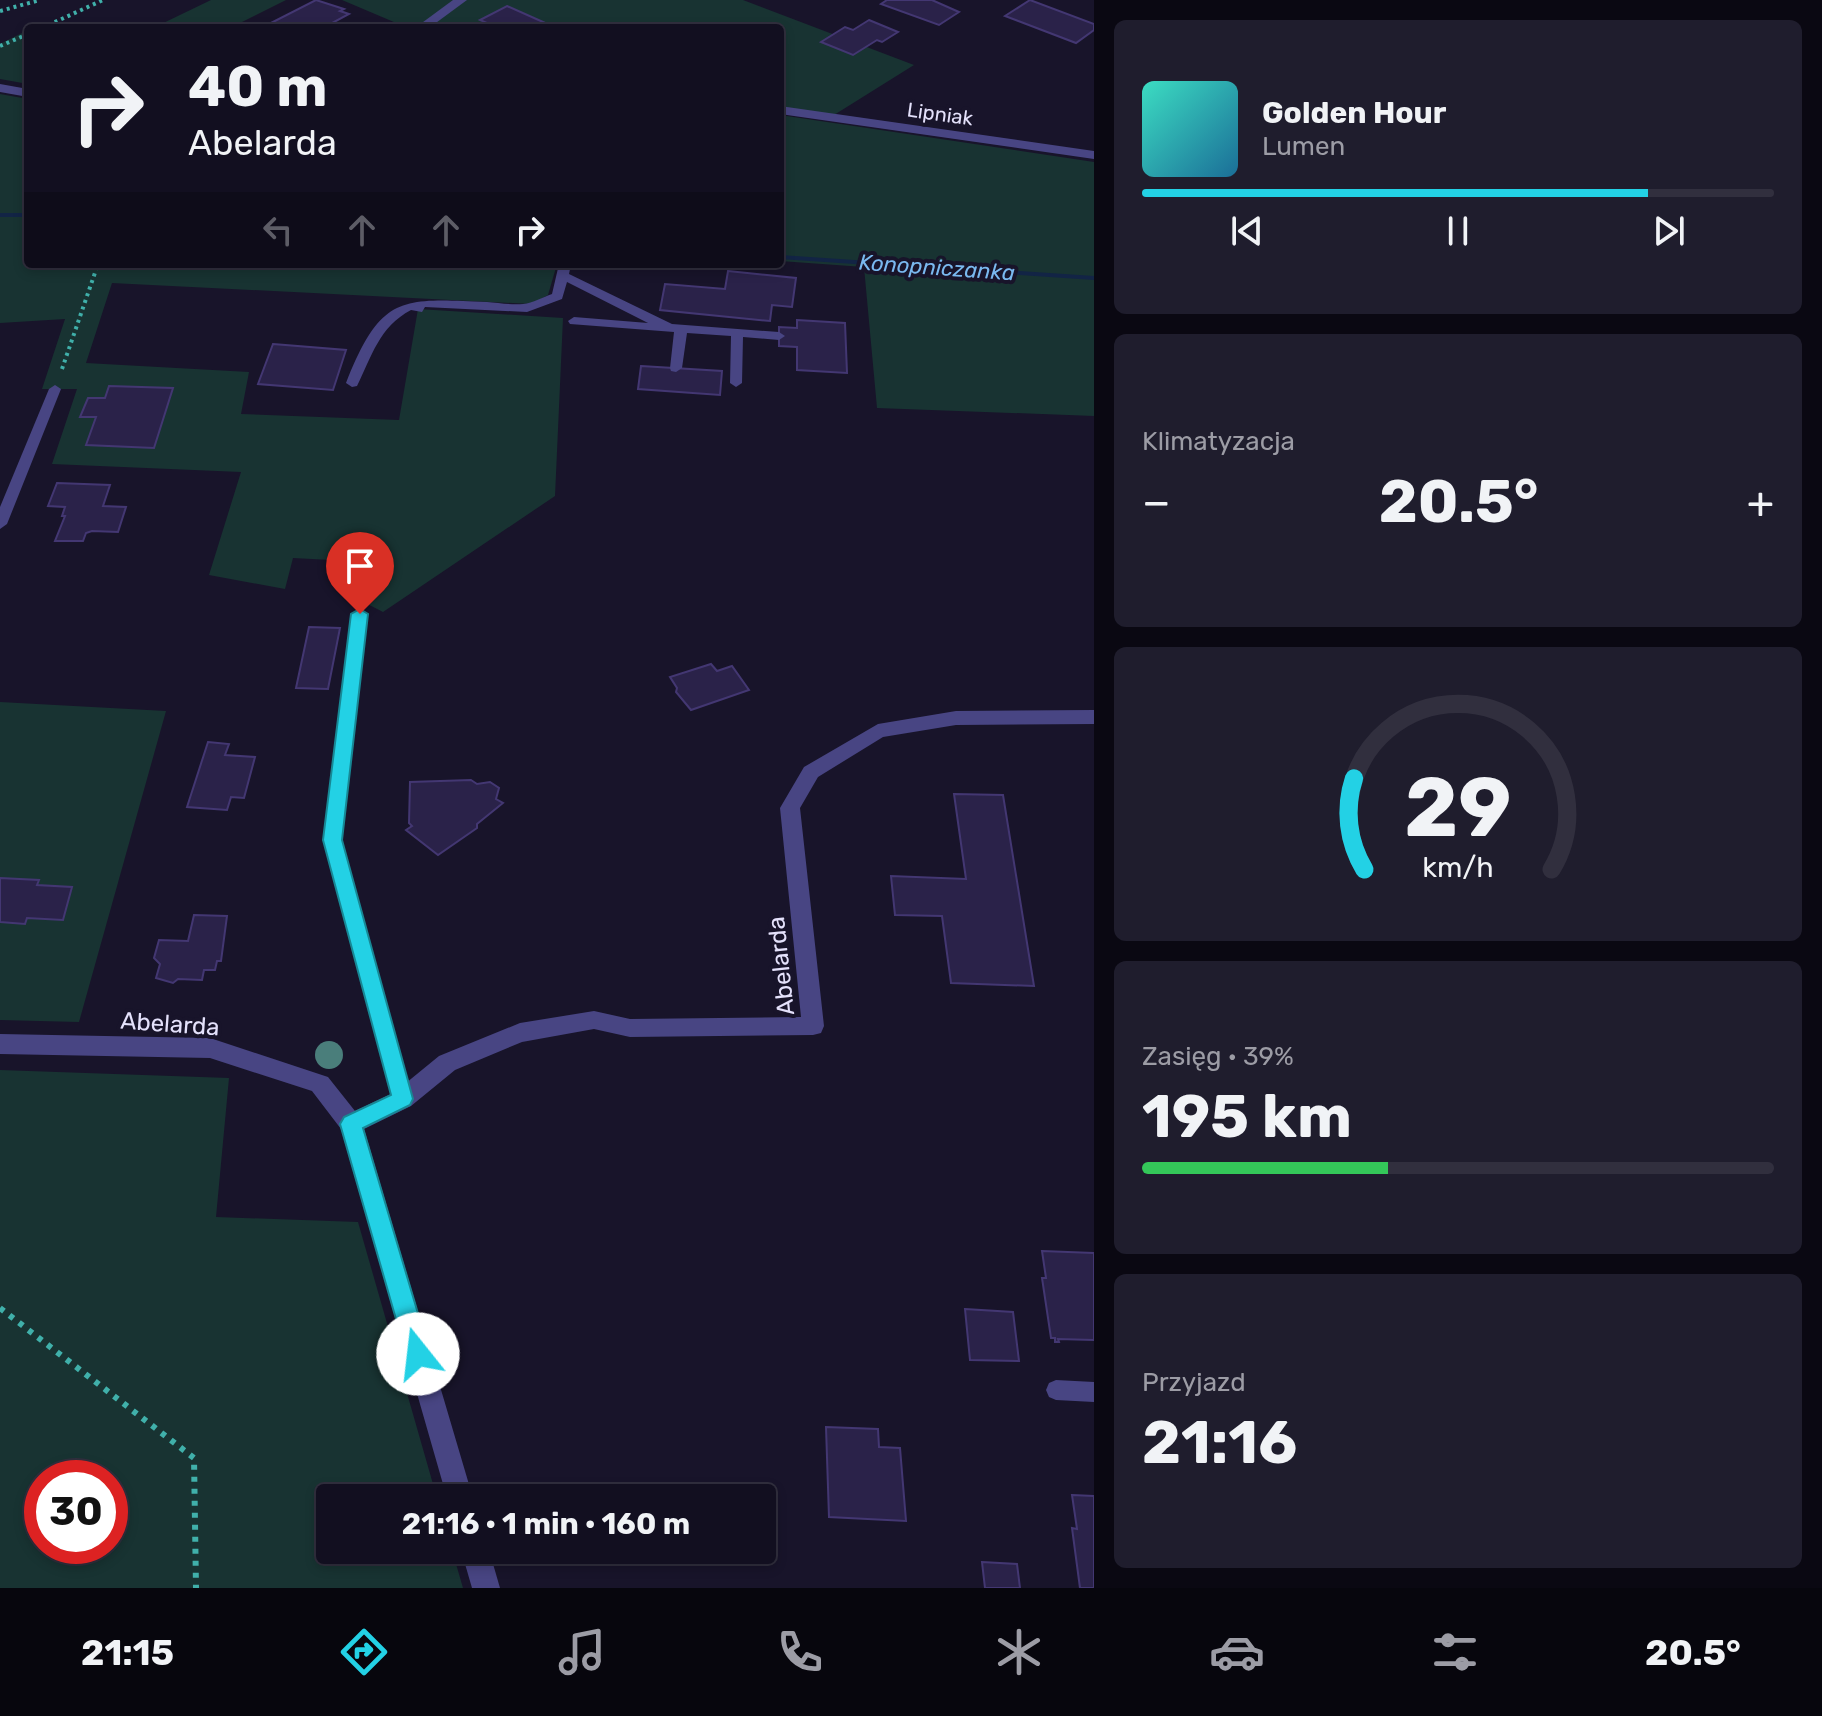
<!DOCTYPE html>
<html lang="pl">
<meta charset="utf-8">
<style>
body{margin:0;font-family:Rubik,sans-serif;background:#1f1d2d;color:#f1f3f6;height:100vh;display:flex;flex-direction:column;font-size:30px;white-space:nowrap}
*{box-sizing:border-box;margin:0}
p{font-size:26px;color:#9c9ca5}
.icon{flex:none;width:44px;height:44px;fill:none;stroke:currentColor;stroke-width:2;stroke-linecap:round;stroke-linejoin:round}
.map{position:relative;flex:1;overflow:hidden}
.drawer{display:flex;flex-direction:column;gap:20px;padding:20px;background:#0a0812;width:728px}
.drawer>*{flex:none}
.banner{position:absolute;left:24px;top:24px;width:760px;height:244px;border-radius:8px;box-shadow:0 4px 12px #0003,0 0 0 2px #312f3e;background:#120f20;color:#f1f3f6;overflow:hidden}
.speed{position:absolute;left:24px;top:1460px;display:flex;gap:16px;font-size:40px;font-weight:700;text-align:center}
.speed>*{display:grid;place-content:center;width:104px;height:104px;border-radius:50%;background:#120f20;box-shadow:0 4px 12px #0003,0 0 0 2px #312f3e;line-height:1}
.speed .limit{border:12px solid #d22;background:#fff;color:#111}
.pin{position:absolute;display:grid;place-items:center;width:68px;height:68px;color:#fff;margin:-82px -34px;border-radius:50% 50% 50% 0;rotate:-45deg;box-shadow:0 0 8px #0007}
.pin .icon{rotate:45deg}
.me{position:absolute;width:88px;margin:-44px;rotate:344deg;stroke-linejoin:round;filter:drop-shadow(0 0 6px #0008)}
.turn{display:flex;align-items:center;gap:28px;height:168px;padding:0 32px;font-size:36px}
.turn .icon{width:104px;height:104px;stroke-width:2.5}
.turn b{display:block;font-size:56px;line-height:68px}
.lanes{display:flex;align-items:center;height:76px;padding:0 32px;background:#0003;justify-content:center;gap:40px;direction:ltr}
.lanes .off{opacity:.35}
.big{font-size:60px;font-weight:700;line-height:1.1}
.drawer .tile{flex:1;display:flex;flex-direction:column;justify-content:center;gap:12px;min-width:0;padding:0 28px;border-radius:12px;background:#1f1d2d}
.drawer .dial{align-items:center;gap:0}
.dial svg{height:208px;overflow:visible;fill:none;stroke:#312f3e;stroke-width:7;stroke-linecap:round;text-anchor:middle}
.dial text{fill:#f1f3f6;stroke:none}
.song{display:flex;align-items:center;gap:24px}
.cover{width:96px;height:96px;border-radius:12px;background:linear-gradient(135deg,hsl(170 70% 55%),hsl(200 70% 35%))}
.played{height:8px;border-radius:4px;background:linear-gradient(90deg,#23d1e5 80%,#312f3e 80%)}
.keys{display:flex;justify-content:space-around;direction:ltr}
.heat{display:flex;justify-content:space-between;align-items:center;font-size:44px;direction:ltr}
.charge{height:12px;border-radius:6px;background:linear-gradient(90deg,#34c759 39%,#312f3e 0)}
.trip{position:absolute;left:316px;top:1484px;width:460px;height:80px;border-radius:8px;background:#120f20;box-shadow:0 4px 12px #0003,0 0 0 2px #312f3e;font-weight:700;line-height:80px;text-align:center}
.tabs{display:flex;height:128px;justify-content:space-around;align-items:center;background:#07060d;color:#9c9ca5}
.tabs .icon{width:56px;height:56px}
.tabs .on{color:#23d1e5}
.tabs b{font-size:36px;color:#f1f3f6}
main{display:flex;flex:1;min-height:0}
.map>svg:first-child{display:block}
.green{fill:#183332;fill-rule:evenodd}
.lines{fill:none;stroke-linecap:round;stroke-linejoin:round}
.stream{fill:#122445;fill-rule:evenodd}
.building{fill:#2a2249;stroke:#433772;stroke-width:2}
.path-far1{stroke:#40b0aa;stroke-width:4;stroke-dasharray:3 4;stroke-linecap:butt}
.path{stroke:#40b0aa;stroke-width:6;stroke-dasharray:5 7;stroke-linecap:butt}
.service{fill:#484583;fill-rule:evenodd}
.minor{fill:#484583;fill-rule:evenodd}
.tree{fill:#4a7e7b}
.route{fill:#23d1e5;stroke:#178895;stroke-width:2}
.labels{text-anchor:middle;stroke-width:8;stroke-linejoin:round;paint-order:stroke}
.far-street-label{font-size:20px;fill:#e4e1fb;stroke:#18142a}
.far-water-label{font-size:22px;font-style:italic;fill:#7ab9f0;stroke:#18142a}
.street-label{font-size:24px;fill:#e4e1fb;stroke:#18142a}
</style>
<main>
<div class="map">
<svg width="1094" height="1588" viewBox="0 0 1094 1588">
<rect width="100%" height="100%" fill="#18142a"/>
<g class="green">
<polygon points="211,0 286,0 230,28 153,28"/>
<polygon points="342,0 743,0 914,65 834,115 780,107 780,28 408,28"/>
<polygon points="28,30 28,84 0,79 0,44"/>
<polygon points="0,94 28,99 28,264 557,264 548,295 532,304 112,283 86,363 249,372 241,414 399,420 418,309 563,318 555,496 383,612 344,592 350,561 293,558 285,589 209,575 241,472 52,464 77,389 42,389 65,319 0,323"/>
<polygon points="780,115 1094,162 1094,416 877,408 864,267 780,261"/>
<polygon points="0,702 166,711 79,1022 0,1020"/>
<path d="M 0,1070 L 229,1078 L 216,1217 L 358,1222 L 437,1498 L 330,1498 L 330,1550 L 452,1550 L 463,1588 L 0,1588 ZM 42,1478 L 110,1478 L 110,1546 L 42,1546 Z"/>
</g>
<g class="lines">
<g class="stream">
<rect x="0" y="213" width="28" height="4"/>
<polygon points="780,255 1094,276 1094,280 780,259"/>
</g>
</g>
<g class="building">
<polygon points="316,0 344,9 340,11 349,14 323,28 274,28 267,25"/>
<polygon points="887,0 932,0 959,12 939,25 881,4"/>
<polygon points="1030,0 1094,24 1094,30 1076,43 1005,16"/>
<polygon points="507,6 552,26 498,28 480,20"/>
<polygon points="869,20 898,32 882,42 877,40 853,55 821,42 845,27 853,30"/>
<polygon points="728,271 796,278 792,307 772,305 770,321 660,310 665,284 725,289"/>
<polygon points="797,320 845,323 847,373 797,370 797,347 779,346 779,327 797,328"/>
<polygon points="273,344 346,350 333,390 258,384"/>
<polygon points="641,366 722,371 720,395 638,389"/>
<polygon points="109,386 173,388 154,448 86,445 96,417 80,417 88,398 105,398"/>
<polygon points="57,483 110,485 103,506 126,507 118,532 92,531 86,533 83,541 55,541 65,516 62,516 65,507 48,506"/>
<polygon points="309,627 340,628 328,689 296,688"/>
<polygon points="711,664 717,671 732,666 749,690 691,710 676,692 677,688 670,677"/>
<polygon points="208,742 229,744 225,755 255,757 244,798 231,797 227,810 187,807"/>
<polygon points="471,780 477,784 490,782 499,788 496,799 503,803 477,824 477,828 438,855 406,830 412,826 409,823 410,782"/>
<polygon points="954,794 1003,795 1034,986 951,983 942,916 895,915 891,876 966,879"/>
<polygon points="0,878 39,880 37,885 72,887 63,920 27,918 25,924 0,922"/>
<polygon points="194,915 227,916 221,961 217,961 215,970 204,970 202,980 178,979 173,983 156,978 160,964 154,958 159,940 188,941"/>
<polygon points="1042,1251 1094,1253 1094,1340 1058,1339 1059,1342 1055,1342 1055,1338 1051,1338 1042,1278 1046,1278"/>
<polygon points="965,1309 1013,1312 1019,1361 970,1360"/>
<polygon points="826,1427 878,1429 879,1447 900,1448 906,1521 829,1517"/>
<polygon points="1072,1495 1094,1496 1094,1588 1080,1588 1072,1528 1077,1529"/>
<polygon points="982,1562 1017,1564 1020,1588 985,1588"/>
</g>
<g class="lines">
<g class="path-far1">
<polyline points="0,11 40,0"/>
<polyline points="42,28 103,0"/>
<polyline points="0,46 28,34"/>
<polyline points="62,369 98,264"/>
</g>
<polyline class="path" points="0,1308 194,1458 196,1588"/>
<g class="service">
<path d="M 559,264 L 571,264 L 569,274 L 672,324 L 779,332 L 785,336 L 779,340 L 743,337 L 742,383 L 736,387 L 730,383 L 731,336 L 687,333 L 682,368 L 676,372 L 671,371 L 670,368 L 674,332 L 570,324 L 568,321 L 574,317 L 648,323 L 567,282 L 562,299 L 527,312 L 425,307 L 422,312 L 411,310 C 379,327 372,356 357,386 L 352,387 L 346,383 C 381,295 400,298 487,302 C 498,303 512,305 523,304 C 533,303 543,297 552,294 Z"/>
<polygon points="55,385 61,389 7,524 0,529 0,507 49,389"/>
<polygon points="360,609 367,614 340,840 412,1099 409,1105 403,1107 397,1105 394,1099 324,840 353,614"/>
<polygon points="1056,1380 1094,1382 1094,1402 1056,1400 1049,1397 1046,1390 1049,1383"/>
</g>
<g class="minor">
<polygon points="453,0 467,0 429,28 415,28"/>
<polygon points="0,84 28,89 28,97 0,92"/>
<polygon points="780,106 1094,151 1094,159 780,114"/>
<polygon points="1094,710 1094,724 956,725 883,737 818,777 800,808 824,1026 821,1033 813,1035 630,1037 594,1029 522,1042 455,1070 411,1106 364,1129 473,1498 447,1498 341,1129 312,1091 210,1058 0,1054 0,1034 210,1038 328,1077 355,1111 395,1092 439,1056 520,1023 594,1011 630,1019 801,1017 780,808 804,767 878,724 956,711"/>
<polygon points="461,1550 489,1550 500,1588 472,1588"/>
</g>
</g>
<circle class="tree" cx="329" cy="1055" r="14"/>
<polygon class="route" points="360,609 368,614 342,840 413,1099 410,1105 363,1128 430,1354 426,1362 418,1365 410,1362 406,1354 340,1124 344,1117 391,1095 323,840 351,614"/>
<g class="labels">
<g class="far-street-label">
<text transform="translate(940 114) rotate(8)" y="7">Lipniak</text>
</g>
<g class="far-water-label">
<text transform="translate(937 267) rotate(4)" y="8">Konopniczanka</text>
</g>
<g class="street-label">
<text transform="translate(781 966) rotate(-96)" y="8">Abelarda</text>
<text transform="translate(170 1024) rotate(4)" y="8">Abelarda</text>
</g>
</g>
</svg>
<div class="speed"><div class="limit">30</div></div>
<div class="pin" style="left:360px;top:614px;background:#d93025"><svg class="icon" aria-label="arrive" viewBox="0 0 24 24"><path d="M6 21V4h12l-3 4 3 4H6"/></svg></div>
<svg class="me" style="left:418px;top:1354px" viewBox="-20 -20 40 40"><circle r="19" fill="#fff"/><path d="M0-13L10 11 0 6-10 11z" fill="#23d1e5"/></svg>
<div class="trip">21:16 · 1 min · 160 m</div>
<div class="banner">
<div class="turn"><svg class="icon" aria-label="right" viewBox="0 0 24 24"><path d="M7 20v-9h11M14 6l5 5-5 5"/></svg><div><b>40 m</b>Abelarda</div></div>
<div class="lanes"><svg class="icon off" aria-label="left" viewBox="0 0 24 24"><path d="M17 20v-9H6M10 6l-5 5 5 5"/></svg><svg class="icon off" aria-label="ahead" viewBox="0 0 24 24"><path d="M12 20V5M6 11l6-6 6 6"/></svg><svg class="icon off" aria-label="ahead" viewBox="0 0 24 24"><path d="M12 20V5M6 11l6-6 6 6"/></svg><svg class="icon" aria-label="right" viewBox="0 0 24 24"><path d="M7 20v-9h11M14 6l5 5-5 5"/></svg></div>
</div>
</div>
<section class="drawer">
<div class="tile">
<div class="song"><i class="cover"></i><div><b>Golden Hour</b><p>Lumen</p></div></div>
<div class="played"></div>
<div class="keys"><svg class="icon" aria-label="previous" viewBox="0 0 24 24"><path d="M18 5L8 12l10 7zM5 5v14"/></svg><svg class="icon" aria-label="pause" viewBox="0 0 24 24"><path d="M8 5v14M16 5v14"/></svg><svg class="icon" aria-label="next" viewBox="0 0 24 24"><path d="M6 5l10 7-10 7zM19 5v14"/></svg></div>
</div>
<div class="tile"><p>Klimatyzacja</p>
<div class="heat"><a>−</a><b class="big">20.5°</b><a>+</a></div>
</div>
<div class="tile dial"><svg viewBox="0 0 100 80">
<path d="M14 69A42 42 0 1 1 86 69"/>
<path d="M14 69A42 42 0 0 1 10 34" stroke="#23d1e5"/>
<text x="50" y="56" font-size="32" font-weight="700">29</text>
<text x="50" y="72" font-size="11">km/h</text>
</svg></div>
<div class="tile"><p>Zasięg · 39%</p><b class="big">195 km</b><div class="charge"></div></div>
<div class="tile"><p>Przyjazd</p><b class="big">21:16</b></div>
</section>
</main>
<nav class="tabs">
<b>21:15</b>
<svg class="icon on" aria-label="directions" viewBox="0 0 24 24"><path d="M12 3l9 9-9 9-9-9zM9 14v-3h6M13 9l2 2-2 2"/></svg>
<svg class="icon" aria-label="music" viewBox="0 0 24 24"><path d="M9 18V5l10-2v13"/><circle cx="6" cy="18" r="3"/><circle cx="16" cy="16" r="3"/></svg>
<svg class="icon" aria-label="phone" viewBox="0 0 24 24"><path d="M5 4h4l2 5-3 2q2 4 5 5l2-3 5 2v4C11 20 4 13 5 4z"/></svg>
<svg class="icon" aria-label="climate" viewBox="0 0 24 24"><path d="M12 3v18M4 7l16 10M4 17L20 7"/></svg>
<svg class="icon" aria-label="car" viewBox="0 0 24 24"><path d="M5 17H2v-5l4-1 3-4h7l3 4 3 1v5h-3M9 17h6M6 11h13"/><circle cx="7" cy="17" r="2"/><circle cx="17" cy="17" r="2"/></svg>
<svg class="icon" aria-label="filters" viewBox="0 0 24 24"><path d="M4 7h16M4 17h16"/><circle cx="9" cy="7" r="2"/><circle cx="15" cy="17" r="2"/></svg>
<b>20.5°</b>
</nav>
